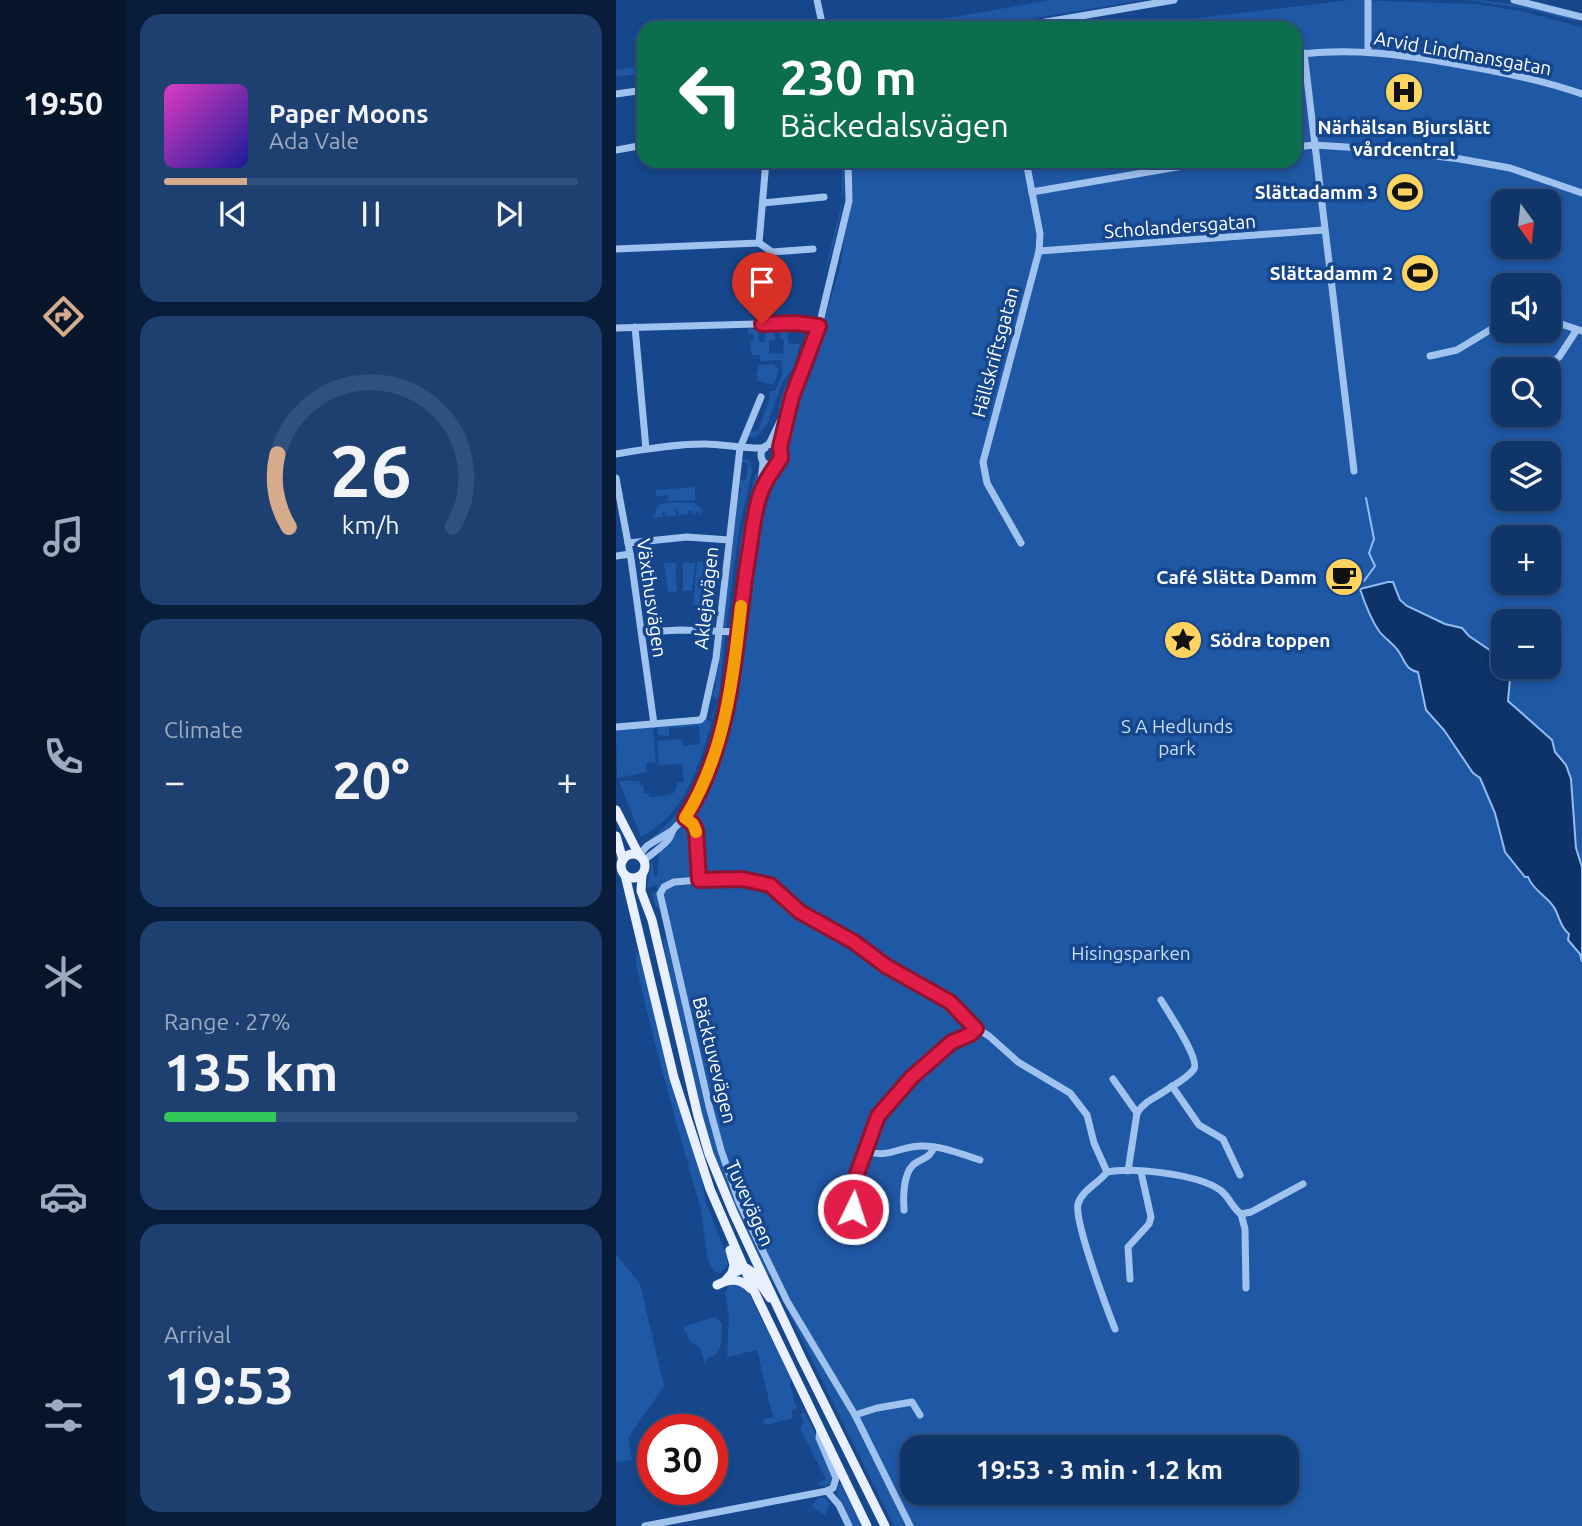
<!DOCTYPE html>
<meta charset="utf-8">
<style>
body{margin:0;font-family:Ubuntu,sans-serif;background:#1e4071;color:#f1f3f6;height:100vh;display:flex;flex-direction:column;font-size:26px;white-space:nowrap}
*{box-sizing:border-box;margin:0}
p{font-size:23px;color:#9cabc0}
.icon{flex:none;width:38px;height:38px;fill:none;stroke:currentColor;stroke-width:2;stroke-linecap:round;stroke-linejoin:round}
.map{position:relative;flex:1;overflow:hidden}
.details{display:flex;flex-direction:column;gap:14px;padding:14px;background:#091d3a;width:490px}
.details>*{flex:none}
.hud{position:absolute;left:21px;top:21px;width:665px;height:147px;border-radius:21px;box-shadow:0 4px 10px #0003,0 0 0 2px #30507d;background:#0b6e4f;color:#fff;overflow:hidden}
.needle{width:46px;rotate:165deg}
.controls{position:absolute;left:875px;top:189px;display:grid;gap:14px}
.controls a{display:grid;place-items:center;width:70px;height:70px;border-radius:14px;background:#103569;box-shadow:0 4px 10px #0003,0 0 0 2px #30507d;font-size:35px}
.speed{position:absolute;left:21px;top:1414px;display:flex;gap:14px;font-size:35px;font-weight:700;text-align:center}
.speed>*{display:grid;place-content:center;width:91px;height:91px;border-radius:50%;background:#103569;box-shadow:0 4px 10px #0003,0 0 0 2px #30507d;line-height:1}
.speed .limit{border:10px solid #d22;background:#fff;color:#111}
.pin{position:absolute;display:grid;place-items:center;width:60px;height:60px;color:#fff;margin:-72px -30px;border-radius:50% 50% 50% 0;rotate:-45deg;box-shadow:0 0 7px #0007}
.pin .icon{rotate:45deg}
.me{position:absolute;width:77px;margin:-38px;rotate:4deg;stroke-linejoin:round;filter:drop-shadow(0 0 5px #0008)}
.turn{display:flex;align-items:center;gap:24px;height:147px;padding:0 28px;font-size:32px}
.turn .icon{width:91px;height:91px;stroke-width:2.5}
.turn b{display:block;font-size:49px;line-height:60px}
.big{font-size:52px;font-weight:700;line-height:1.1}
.details .card{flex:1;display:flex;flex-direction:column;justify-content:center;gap:10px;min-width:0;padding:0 24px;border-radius:21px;background:#1e4071}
.details .dial{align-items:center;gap:0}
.dial svg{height:182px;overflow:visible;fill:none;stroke:#30507d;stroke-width:7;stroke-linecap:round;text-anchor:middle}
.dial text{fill:#f1f3f6;stroke:none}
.song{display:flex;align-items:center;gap:21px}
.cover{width:84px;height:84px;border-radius:10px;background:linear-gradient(135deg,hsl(310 70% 55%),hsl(240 70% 35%))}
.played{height:7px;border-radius:4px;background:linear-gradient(90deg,#d6ab8b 20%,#30507d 20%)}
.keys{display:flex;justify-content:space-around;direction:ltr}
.heat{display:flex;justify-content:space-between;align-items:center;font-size:38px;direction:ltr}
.charge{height:10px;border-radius:5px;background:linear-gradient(90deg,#34c759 27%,#30507d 0)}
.trip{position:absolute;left:284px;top:1435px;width:399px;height:70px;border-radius:21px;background:#103569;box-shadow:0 4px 10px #0003,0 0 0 2px #30507d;font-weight:700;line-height:70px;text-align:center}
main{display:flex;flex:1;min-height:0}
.menu{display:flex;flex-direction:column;width:126px;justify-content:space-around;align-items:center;background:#06152a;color:#9cabc0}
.menu .icon{width:49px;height:49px}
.menu .current{color:#d6ab8b}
.menu b{font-size:32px;color:#f1f3f6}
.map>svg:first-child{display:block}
.green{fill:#1f58a5;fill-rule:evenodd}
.water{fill:#0e3369;stroke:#93bcf2;stroke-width:2}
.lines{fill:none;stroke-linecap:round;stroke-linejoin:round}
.stream{stroke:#93bcf2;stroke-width:2}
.minor{stroke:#a0c2ef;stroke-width:7}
.major{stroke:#e8f0ff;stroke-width:9}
.route-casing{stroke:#92132f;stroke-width:18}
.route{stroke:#e11d48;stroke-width:12}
.slow{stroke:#f59e0b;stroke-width:12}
.labels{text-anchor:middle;stroke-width:7;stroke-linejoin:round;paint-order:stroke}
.street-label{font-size:19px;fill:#fff;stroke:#16478c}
.poi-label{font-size:19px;font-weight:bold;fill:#fff;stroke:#16478c;text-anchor:end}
.park-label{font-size:19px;fill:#c6ddfb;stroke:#16478c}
</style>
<main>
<nav class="menu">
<b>19:50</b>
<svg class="icon current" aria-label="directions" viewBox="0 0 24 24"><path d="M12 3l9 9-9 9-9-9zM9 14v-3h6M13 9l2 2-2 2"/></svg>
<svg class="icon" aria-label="music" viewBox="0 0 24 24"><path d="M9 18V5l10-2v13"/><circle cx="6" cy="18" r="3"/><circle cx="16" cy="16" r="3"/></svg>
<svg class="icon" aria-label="phone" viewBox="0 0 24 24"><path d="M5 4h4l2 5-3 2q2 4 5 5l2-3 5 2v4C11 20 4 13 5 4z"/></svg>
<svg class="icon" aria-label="climate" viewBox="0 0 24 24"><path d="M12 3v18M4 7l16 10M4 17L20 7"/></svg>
<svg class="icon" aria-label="car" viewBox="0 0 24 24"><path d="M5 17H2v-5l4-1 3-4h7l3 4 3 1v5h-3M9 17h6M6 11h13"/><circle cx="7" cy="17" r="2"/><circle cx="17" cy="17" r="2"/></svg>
<svg class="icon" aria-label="filters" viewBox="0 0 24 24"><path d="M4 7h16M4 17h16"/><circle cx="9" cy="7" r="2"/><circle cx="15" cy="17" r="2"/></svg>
</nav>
<section class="details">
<div class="card">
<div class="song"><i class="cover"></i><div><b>Paper Moons</b><p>Ada Vale</p></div></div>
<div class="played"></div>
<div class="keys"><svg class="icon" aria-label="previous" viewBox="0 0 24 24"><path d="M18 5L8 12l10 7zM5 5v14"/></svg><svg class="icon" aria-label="pause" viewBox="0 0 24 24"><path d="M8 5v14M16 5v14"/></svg><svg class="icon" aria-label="next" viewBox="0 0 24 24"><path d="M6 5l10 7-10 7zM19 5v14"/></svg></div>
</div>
<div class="card dial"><svg viewBox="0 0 100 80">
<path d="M14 69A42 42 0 1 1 86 69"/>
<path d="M14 69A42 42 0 0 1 9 37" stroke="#d6ab8b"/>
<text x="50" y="56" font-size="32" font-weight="700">26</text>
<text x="50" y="72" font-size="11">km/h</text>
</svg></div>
<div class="card"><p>Climate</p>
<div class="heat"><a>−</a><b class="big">20°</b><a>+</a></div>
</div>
<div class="card"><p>Range · 27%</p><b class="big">135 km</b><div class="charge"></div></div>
<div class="card"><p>Arrival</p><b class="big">19:53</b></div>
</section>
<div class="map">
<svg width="966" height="1526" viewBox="0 0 966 1526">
<rect width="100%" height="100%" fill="#16478c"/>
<g class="green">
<polygon points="434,0 527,0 360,28 248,28 345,16"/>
<path d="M 734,0 L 859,4 L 905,11 L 966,27 L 966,1526 L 278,1526 L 154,1275 L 152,1275 C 136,1241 119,1208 105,1173 C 77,1100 60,1016 47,940 L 50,938 L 44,910 L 39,905 L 36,893 L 41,892 L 41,885 L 31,888 L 36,859 L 38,874 L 41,878 L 43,853 L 90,799 L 119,715 L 130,644 L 144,527 L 170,439 L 174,433 L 177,412 L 194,368 L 225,263 L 236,161 L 679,161 L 679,28 L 497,28 ZM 887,201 L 933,201 L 933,247 L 887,247 ZM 887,285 L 933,285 L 933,331 L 887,331 ZM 887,369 L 933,369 L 933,415 L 887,415 ZM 887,453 L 933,453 L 933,499 L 887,499 ZM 887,537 L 933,537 L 933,583 L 887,583 ZM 887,621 L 933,621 L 933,667 L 887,667 ZM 296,1447 L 670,1447 L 670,1493 L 296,1493 Z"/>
<path d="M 850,0 C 877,0 945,10 966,23 L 912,9 Z"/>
<polygon points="28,66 28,74 0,76 0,70"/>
<path d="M 226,161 L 228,161 C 231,203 219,240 207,280 L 226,202 Z"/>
<polygon points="149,328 158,328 159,340 153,341 153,353 167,354 168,340 164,338 165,328 172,328 172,343 184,344 178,367 166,383 151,425 139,438 132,436 134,432 142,431 154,398 153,394 154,391 159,391 166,374 165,360 144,361 144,355 136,355 134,341 138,340 137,334 132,334 132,329 142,329 143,342 149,342"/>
<polygon points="157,364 163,369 158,385 142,381 141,378 143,377 140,375 143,365"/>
<polygon points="181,370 166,408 166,410 162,408 169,387"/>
<polygon points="126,459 133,460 136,471 123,529 110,629 107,626 108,606 110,604 109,589 113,579 117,522 120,520 120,505 125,489 123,480 130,480 132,463 125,462"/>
<polygon points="142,473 125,584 115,627 125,537 139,475"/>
<polygon points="79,487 79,500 49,501 53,499 52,495 41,496 39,490"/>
<polygon points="62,502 79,503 87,511 84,511 84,515 80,511 78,515 75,511 72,511 72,514 62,515 62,511 59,511 60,516 50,516 48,512 46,513 47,517 37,518 43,504"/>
<polygon points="81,562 88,562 85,605 77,605"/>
<polygon points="48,563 61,563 59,572 61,591 52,592"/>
<polygon points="67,563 79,563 76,591 67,591"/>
<polygon points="109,635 104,689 97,719 90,716 96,717 101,699 95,696 100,687 99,677 103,665 102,661 105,637"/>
<path d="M 114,648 C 115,690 93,780 67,814 C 58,825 45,833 33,842 L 33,839 C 79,808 98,749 107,696 C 110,680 111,663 114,648 Z"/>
<path d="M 89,719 L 96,722 C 82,767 70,814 25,837 L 3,781 L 23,781 L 24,785 L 27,785 L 28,793 L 33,793 L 33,797 L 53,795 L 59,792 L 61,783 L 68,782 L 66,764 L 43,765 L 41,741 L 66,739 L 67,746 L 84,744 L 83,726 L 53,728 L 53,736 L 42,735 L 41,727 Z"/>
<polygon points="34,727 37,728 40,766 39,762 30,763 31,772 1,778 0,730"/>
<path d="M 20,952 L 24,954 L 61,1100 L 86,1180 L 90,1203 L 111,1256 L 112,1265 L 105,1273 L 98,1272 C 87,1254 89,1224 83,1203 C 61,1123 37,1044 20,963 Z"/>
<polygon points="0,1254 24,1284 48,1386 12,1438 16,1460 0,1462"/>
<polygon points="114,1284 124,1284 132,1291 175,1379 174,1387 179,1397 177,1399 181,1408 175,1411 177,1418 150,1425 147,1420 157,1417 141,1350 111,1357 113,1316 109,1292"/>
<path d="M 99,1317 L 106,1323 C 105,1339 108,1354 92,1358 L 89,1364 C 86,1355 87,1344 75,1343 L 67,1327 Z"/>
<polygon points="189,1412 217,1473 215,1482 209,1487 201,1484 210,1479 184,1429 188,1421 184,1414"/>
<polygon points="225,1484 227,1487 246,1526 236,1526 221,1496 222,1485"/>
<polygon points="204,1497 209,1498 214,1504 209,1515 196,1507 199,1501"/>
</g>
<path class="water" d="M 772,582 L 777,582 L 784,600 L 791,606 L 829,624 L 846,628 L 853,636 L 881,655 L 894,678 L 892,701 L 936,740 L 939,752 L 950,765 L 955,779 L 960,848 L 966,867 L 966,962 L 964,954 L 952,940 L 953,934 C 944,927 944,918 939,909 C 932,896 918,892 912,877 L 909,877 L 889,852 L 879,813 L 864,778 L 857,773 L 828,730 L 810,710 L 802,672 C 790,670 789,661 783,652 C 778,644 769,639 763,631 C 754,618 749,604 744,589 Z"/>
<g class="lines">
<polyline class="stream" points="748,581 759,566 753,553 758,539 750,498"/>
<g class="minor">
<polyline points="201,0 207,28"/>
<polyline points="898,0 966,17"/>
<polyline points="395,28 558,0"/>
<polyline points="752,51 752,0"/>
<polyline points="688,53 738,471"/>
<path d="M 679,55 C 735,47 790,55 845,65 C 886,72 927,80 966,94"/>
<polyline points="0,94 28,90"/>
<polyline points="679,147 698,145 762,149 844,159 894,168 966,193"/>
<polyline points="0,150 28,145"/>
<polyline points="416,192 596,161"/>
<polyline points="147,203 208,197"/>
<polyline points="143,243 156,252 197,249"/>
<polyline points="0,249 143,243 150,161"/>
<polyline points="423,251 707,230"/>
<polyline points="933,320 966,331"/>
<polyline points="19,327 30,449"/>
<polyline points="0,328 179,323 203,326"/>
<polyline points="814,356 841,350 887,322"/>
<polyline points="928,369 943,357 960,331"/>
<polyline points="153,444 176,397 203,326 233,201 232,161"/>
<circle cx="156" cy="455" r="11"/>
<polyline points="164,447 175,404"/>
<path d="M 0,454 C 29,449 59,444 88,444 C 108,444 128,449 149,448"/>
<polyline points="0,478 15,559 38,724"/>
<polyline points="144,490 147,463"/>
<polyline points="12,543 71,537 113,540"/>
<polyline points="405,543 371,483 367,462 423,251 424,234 410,161"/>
<polyline points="0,556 14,554"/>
<polyline points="26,632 65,630 122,632"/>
<polyline points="0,727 84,720 87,717 100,658 124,448 145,397"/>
<polyline points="69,818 77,824 80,830 83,880"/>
<polyline points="24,854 31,846 57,830"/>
<path d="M 28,860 C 36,854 45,848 52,840 C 55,837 55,834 57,830 C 59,826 65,823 68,819 C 74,811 80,801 84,791 C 118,714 120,635 133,553 C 138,524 140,491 158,466"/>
<polyline points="497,1079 521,1113"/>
<polyline points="556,1086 583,1125 607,1139 624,1175"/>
<path d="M 249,1151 C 273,1159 281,1147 304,1146 C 324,1145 345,1154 364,1160"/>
<path d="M 512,1171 L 521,1113 C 527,1103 536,1099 546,1093 C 556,1086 571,1079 578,1069 C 584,1059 552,1012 545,1000"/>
<path d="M 491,1172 C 483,1183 466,1190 462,1204 C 458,1221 491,1309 499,1329"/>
<path d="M 288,1210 C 287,1198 287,1175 297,1165 C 305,1158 314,1159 318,1147"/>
<polyline points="238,1212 237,1185 262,1116 296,1077 336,1042 355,1034 361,1029"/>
<polyline points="625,1214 629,1229 630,1288"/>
<polyline points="514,1279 512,1247 533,1224 535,1217 525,1172"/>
<polyline points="239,1415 261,1408 296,1402 304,1415"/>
<polyline points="211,1491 223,1505 233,1526"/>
<polyline points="29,1526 211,1491 217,1488 220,1478 203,1438 204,1430"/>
<path d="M 294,1526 L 239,1415 L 171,1301 L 123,1202 L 105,1150 L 93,1106 L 46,902 L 44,894 L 48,887 L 58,882 L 96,879 L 126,879 L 154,885 L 184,912 L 238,942 L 270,966 L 334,1002 L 355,1025 L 373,1036 L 402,1062 L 454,1093 L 471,1115 L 478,1143 L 491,1172 C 516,1167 582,1174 604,1190 C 613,1196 616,1208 625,1214 L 635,1212 L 687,1184"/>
</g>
<g class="major">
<polyline points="0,810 22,853"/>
<polyline points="0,836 7,860"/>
<circle cx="17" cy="866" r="12"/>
<polyline points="26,874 25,891 36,920 82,1116 93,1154 117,1212 185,1357 269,1526"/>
<polyline points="9,875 58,1078 94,1189 139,1293 251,1526"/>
<polyline points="114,1250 118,1265 116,1273"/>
<polyline points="109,1281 116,1273 130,1268 136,1272 154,1298"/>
<path d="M 101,1285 C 114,1278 125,1278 135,1289"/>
</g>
</g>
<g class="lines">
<defs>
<path id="route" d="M 146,324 L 179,323 L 203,326 L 176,397 L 164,447 L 165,458 C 157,471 149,479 144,495 C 137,515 136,538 132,559 C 118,647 118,740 69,818 L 77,824 L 80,830 L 83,880 L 126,879 L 154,885 L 184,912 L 238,942 L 270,966 L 334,1002 L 360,1029 L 355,1034 L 336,1042 L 296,1077 L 262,1116 L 237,1185 L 237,1209"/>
</defs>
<use href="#route" class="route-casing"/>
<use href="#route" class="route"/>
<path class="slow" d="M 80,832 L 77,824 L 69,818 C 109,754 117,680 125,606"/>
</g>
<defs>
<symbol id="hospital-disc" viewBox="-11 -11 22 22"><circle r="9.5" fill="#ffd45e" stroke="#16478c"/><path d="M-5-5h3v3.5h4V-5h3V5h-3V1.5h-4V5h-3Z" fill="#111"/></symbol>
<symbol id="stadium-disc" viewBox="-11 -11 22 22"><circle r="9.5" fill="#ffd45e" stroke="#16478c"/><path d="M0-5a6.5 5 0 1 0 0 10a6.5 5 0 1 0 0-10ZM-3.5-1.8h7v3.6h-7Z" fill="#111"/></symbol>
<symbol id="cafe-disc" viewBox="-11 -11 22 22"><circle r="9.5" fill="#ffd45e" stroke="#16478c"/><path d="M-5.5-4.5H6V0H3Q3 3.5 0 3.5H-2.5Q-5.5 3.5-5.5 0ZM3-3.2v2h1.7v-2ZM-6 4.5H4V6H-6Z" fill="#111"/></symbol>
<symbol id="sight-disc" viewBox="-11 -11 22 22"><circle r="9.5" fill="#ffd45e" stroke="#16478c"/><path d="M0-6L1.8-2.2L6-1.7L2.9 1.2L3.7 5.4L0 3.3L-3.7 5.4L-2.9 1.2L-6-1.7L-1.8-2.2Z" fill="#111"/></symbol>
</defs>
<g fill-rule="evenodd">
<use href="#hospital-disc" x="766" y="70" width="44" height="44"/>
<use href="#stadium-disc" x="767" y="170" width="44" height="44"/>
<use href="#stadium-disc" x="782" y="251" width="44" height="44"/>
<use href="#cafe-disc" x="706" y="555" width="44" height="44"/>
<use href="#sight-disc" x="545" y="618" width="44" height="44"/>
</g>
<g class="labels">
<g class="street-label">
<text transform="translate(847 53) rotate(10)" y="7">Arvid Lindmansgatan</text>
<text transform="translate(564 226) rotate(-4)" y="7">Scholandersgatan</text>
<text transform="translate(379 352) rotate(-75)" y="7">Hällskriftsgatan</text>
<text transform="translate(36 598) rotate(82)" y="7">Växthusvägen</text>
<text transform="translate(90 598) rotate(-84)" y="7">Aklejavägen</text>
<text transform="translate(99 1060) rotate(76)" y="7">Bäcktuvevägen</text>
<text transform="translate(134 1203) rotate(66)" y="7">Tuvevägen</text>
</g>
<g class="poi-label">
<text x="788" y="134" text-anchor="middle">Närhälsan Bjurslätt<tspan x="788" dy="22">vårdcentral</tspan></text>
<text x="762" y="199">Slättadamm 3</text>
<text x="777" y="280">Slättadamm 2</text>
<text x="701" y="584">Café Slätta Damm</text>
<text x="594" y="647" text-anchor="start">Södra toppen</text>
</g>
<g class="park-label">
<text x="561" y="733">S A Hedlunds<tspan x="561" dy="22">park</tspan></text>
<text x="515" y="960">Hisingsparken</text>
</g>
</g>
</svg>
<div class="controls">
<a><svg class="needle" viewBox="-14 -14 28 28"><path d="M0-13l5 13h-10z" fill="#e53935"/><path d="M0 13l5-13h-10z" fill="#9cabc0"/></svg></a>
<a><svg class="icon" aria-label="sound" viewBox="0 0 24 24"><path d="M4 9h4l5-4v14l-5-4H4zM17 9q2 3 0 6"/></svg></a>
<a><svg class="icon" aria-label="search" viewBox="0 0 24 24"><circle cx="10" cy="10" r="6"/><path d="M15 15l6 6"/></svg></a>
<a><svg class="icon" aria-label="layers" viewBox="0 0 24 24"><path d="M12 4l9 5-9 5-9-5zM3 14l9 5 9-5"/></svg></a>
<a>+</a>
<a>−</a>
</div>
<div class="speed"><div class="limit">30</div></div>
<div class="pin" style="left:146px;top:324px;background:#d93025"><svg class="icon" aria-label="arrive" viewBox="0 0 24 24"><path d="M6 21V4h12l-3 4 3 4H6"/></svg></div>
<svg class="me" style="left:237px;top:1209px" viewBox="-20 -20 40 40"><circle r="17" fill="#e11d48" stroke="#fff" stroke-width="3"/><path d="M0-11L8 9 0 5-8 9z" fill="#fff"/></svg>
<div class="trip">19:53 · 3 min · 1.2 km</div>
<div class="hud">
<div class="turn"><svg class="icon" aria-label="left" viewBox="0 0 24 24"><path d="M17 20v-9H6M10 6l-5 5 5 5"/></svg><div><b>230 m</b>Bäckedalsvägen</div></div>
</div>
</div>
</main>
